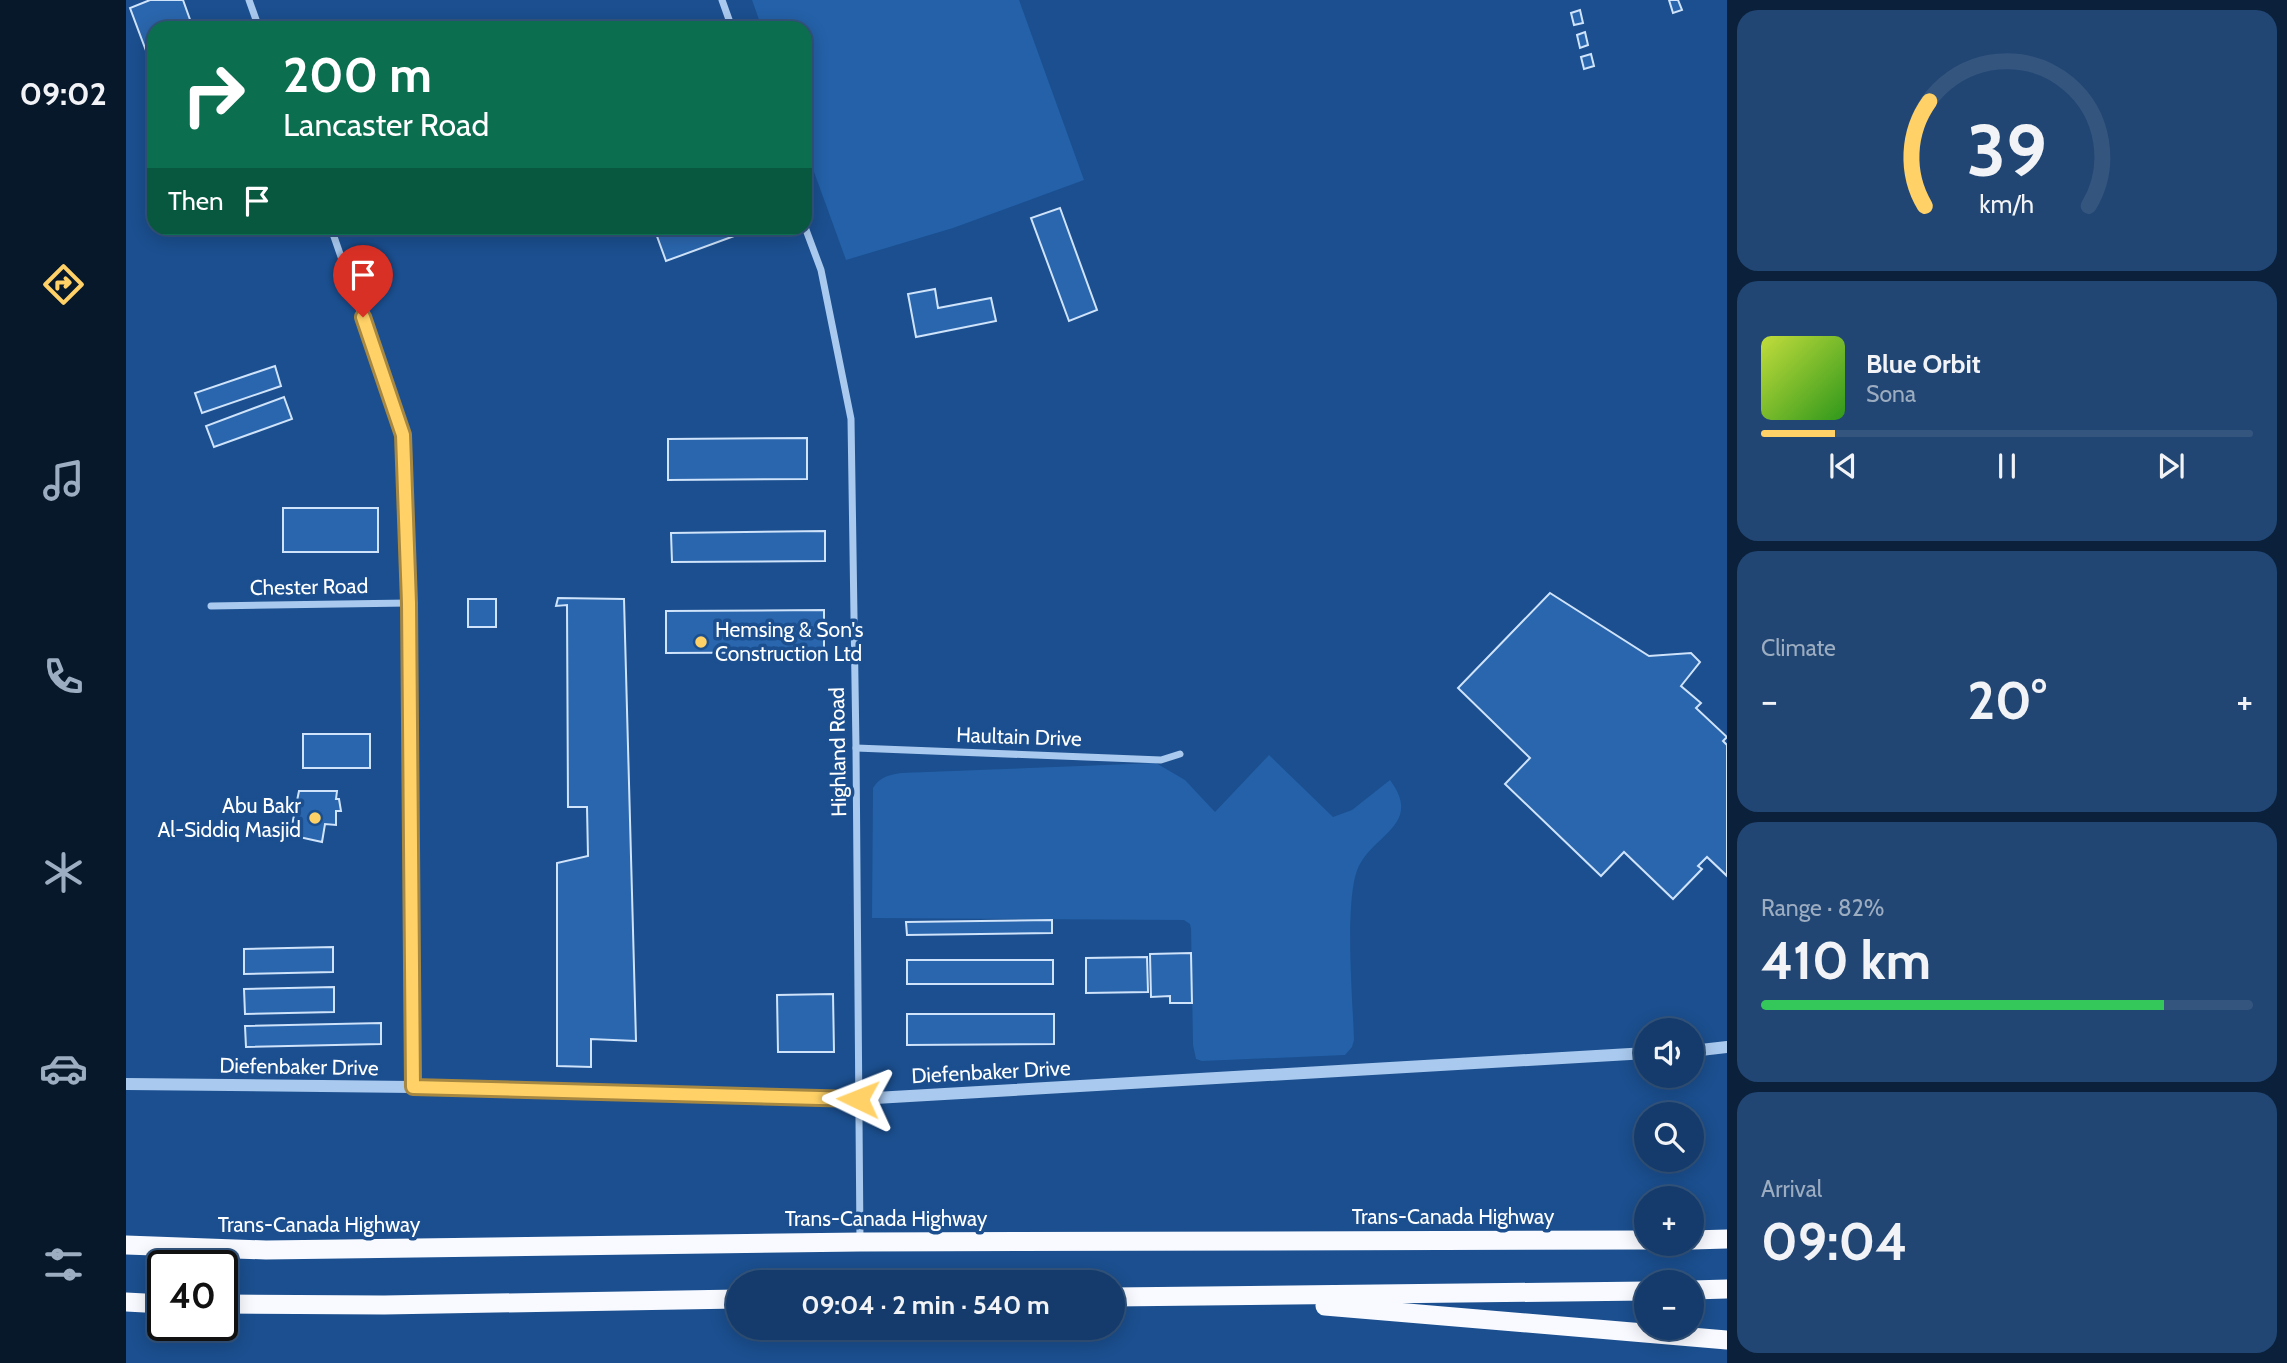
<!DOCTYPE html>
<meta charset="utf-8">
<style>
body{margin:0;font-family:Cabin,sans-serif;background:#214673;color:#f1f3f6;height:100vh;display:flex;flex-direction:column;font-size:26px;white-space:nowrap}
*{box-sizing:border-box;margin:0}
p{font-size:23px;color:#9dadc1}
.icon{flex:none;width:38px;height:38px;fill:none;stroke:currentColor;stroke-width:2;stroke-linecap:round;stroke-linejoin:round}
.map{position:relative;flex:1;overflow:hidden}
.drawer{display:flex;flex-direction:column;gap:10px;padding:10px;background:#0b203b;width:560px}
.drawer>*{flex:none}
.top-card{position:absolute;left:21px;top:21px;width:665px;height:214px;border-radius:21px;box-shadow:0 4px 18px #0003,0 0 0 2px #33557e;background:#0b6e4f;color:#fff;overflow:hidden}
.controls{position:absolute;left:1508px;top:1018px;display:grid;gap:14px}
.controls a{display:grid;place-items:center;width:70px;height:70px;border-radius:50%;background:#143b6b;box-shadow:0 4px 18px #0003,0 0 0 2px #33557e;font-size:35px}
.speed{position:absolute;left:21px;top:1250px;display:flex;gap:14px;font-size:35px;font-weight:700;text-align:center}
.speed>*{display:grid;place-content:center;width:91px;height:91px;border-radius:50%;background:#143b6b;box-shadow:0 4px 18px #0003,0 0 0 2px #33557e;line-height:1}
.speed .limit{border:4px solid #111;border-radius:10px;background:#fff;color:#111}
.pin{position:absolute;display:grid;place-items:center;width:60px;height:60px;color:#fff;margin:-72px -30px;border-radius:50% 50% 50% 0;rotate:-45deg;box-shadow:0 0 7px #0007}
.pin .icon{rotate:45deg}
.me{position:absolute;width:77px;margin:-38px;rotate:272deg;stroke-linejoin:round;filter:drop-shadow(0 0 5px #0008)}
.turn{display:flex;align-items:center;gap:24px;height:147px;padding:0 21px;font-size:32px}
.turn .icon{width:91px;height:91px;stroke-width:2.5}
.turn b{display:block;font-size:49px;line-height:60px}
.then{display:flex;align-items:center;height:66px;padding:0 21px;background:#0003;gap:14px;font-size:26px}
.big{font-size:52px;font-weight:700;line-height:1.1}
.drawer .widget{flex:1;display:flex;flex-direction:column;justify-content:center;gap:10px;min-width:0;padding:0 24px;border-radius:21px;background:#214673}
.drawer .dial{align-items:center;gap:0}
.dial svg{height:182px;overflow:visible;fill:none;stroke:#33557e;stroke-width:7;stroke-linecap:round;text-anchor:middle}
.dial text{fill:#f1f3f6;stroke:none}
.song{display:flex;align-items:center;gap:21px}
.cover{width:84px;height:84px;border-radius:10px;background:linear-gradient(135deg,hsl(70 70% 55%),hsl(110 70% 35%))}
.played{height:7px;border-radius:4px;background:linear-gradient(90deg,#ffd166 15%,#33557e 15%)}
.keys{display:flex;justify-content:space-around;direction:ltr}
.heat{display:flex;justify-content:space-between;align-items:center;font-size:38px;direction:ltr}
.charge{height:10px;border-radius:5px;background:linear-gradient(90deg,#34c759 82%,#33557e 0)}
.trip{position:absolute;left:600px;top:1270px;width:399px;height:70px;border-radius:35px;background:#143b6b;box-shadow:0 4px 18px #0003,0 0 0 2px #33557e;font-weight:700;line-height:70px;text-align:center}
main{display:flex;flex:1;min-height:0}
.tab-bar{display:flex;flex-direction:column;width:126px;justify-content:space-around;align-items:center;background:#08182b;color:#9dadc1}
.tab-bar .icon{width:49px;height:49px}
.tab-bar .selected{color:#ffd166}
.tab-bar b{font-size:32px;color:#f1f3f6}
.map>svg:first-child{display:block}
.green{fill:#2461a8}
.building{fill:#2a66ad;stroke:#cfe3fa;stroke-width:2}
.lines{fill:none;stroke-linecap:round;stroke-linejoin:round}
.minor{stroke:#a9c9ee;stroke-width:7}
.tertiary{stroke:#a9c9ee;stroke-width:12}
.trunk{stroke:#f8faff;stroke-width:19}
.route-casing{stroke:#a68842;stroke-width:18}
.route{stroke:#ffd166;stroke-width:12}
.poi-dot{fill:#ffd166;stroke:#1b4f8f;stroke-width:2.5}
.labels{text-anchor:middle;stroke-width:7;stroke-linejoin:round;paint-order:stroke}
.street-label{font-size:21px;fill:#fff;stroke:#1b4f8f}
.poi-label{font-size:21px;fill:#fff;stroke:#1b4f8f;text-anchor:start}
</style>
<main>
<nav class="tab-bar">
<b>09:02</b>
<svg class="icon selected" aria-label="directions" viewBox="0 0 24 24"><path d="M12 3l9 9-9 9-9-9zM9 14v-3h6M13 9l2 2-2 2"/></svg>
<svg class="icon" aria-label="music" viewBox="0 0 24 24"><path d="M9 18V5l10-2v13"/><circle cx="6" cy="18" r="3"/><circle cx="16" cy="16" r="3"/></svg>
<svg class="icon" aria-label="phone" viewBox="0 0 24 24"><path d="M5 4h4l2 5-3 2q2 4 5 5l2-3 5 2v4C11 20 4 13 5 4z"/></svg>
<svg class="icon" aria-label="climate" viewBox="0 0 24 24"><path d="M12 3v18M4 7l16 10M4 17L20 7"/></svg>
<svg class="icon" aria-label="car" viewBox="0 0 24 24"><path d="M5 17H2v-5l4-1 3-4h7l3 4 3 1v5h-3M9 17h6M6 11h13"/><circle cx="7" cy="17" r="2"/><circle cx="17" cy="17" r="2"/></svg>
<svg class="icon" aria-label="filters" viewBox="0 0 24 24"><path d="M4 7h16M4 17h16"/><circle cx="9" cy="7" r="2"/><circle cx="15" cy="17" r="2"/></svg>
</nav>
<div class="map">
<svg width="1601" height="1363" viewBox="0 0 1601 1363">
<rect width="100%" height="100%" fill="#1b4f8f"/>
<g class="green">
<polygon points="626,0 893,0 958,180 827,228 720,260 679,147 679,28 636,28"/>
<path d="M 1143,755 L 1207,817 L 1226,810 L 1264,780 C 1296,823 1251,833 1234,864 C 1217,892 1227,1003 1228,1040 L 1226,1047 L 1219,1055 L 1076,1061 L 1070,1059 L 1067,1045 L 1065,929 L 1064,924 L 1058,920 L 746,918 L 747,788 C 754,777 762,775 775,773 L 1030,763 L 1059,780 L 1089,812 Z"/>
</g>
<g class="building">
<polygon points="24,0 57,0 67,28 28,28 28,72 4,8"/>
<polygon points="1543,0 1552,0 1556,10 1547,13"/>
<polygon points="1454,10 1457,23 1448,25 1445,13"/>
<polygon points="1459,32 1462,45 1454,48 1451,35"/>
<polygon points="1465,54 1468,66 1458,69 1455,57"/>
<polygon points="934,208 971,310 943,321 905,218"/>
<polygon points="528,228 630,228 540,261"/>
<polygon points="809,289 812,308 865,298 870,321 790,337 782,294"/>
<polygon points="149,366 155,386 76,413 69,393"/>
<polygon points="158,397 166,419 88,447 80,426"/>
<polygon points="681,438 681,479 542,480 542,439"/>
<rect x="157" y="508" width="95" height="44"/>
<polygon points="699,531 699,561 546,562 545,533"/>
<polygon points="1424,593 1523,656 1565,653 1574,662 1555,686 1575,703 1570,708 1601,737 1597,741 1601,745 1601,876 1581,857 1572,866 1576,869 1547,899 1498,852 1475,876 1379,784 1404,758 1332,688"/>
<polygon points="432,598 498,599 510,1041 465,1039 465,1067 431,1066 431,863 462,856 461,807 442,807 441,605 430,606"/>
<rect x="342" y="599" width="28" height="28"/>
<polygon points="698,610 698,652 540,653 540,611"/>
<rect x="177" y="734" width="67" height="34"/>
<polygon points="173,791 211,791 210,799 213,799 215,811 210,811 210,825 199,824 196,842 164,835"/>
<polygon points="926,920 926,933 781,935 780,922"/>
<polygon points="207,947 207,972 118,974 118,949"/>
<polygon points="1065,953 1066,1003 1044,1003 1044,996 1025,997 1024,954"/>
<polygon points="1021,957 1022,992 960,993 960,958"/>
<rect x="781" y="960" width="146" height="24"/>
<polygon points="208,987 208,1012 119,1014 118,989"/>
<polygon points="707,994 708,1052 652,1052 651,995"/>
<polygon points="781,1014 928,1014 928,1044 781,1045"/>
<polygon points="255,1023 255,1044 120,1047 119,1026"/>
</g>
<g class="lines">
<g class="minor">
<polyline points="123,0 133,28"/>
<polyline points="596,0 606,28"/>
<polyline points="679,227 695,270 725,419 730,748 734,1242"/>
<polyline points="205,228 277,435 283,603 287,1087"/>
<polyline points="85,606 283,603"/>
<polyline points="730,748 1035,760 1054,754"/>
</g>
<g class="tertiary">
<polyline points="1566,1051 1601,1047"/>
<polyline points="0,1084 287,1087 732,1099 1521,1053"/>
</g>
<g class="trunk">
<polyline points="1566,1240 1601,1239"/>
<polyline points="0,1245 140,1250 734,1242 1521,1240"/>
<polyline points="1566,1290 1601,1289"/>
<polyline points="987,1297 1521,1291"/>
<polyline points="0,1302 37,1304"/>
<polyline points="96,1304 258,1305 612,1299"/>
<polyline points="1199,1306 1601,1340"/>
</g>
</g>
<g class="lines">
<defs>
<polyline id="route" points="237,317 277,435 283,603 287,1087 732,1099"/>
</defs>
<use href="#route" class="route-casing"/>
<use href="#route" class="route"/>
</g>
<g class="poi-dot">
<circle cx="575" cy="642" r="7"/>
<circle cx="189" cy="818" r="7"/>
</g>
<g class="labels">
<g class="street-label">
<text transform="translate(183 587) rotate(-1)" y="7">Chester Road</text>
<text transform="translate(893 737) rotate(2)" y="7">Haultain Drive</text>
<text transform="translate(712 752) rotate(-91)" y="7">Highland Road</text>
<text transform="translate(173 1067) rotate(1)" y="7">Diefenbaker Drive</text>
<text transform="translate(865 1072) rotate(-3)" y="7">Diefenbaker Drive</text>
<text x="1327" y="1224">Trans-Canada Highway</text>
<text x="760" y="1226">Trans-Canada Highway</text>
<text x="193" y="1232">Trans-Canada Highway</text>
</g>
<g class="poi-label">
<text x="589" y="637">Hemsing &amp; Son's<tspan x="589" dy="24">Construction Ltd</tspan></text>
<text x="175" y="813" text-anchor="end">Abu Bakr<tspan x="175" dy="24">Al-Siddiq Masjid</tspan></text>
</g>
</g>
</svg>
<div class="controls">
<a><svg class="icon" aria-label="sound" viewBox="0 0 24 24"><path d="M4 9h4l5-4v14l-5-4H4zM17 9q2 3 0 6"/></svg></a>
<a><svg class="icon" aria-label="search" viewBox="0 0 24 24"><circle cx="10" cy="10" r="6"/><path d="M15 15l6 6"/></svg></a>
<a>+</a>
<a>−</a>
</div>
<div class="speed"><div class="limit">40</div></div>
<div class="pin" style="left:237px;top:317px;background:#d93025"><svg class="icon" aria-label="arrive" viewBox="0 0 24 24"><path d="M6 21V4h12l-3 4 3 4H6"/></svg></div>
<svg class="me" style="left:732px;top:1099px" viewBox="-20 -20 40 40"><path d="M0-17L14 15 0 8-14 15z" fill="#ffd166" stroke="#fff" stroke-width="4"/></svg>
<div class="trip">09:04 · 2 min · 540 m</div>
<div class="top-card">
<div class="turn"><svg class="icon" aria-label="right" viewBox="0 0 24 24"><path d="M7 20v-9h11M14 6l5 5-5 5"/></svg><div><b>200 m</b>Lancaster Road</div></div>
<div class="then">Then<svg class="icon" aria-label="arrive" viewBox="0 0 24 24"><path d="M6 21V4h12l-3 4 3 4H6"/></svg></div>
</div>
</div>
<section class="drawer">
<div class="widget dial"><svg viewBox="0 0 100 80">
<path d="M14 69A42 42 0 1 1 86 69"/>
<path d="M14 69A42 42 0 0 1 16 23" stroke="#ffd166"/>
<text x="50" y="56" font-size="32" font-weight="700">39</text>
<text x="50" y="72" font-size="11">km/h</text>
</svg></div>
<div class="widget">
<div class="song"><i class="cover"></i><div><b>Blue Orbit</b><p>Sona</p></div></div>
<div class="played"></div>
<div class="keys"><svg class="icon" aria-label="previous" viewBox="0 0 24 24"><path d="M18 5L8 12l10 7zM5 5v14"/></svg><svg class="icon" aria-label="pause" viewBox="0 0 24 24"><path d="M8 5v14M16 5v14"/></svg><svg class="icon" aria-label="next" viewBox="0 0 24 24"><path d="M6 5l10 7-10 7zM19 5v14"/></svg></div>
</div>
<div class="widget"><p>Climate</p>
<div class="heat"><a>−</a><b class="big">20°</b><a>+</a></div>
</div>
<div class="widget"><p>Range · 82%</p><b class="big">410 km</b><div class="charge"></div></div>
<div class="widget"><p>Arrival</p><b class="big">09:04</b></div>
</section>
</main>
